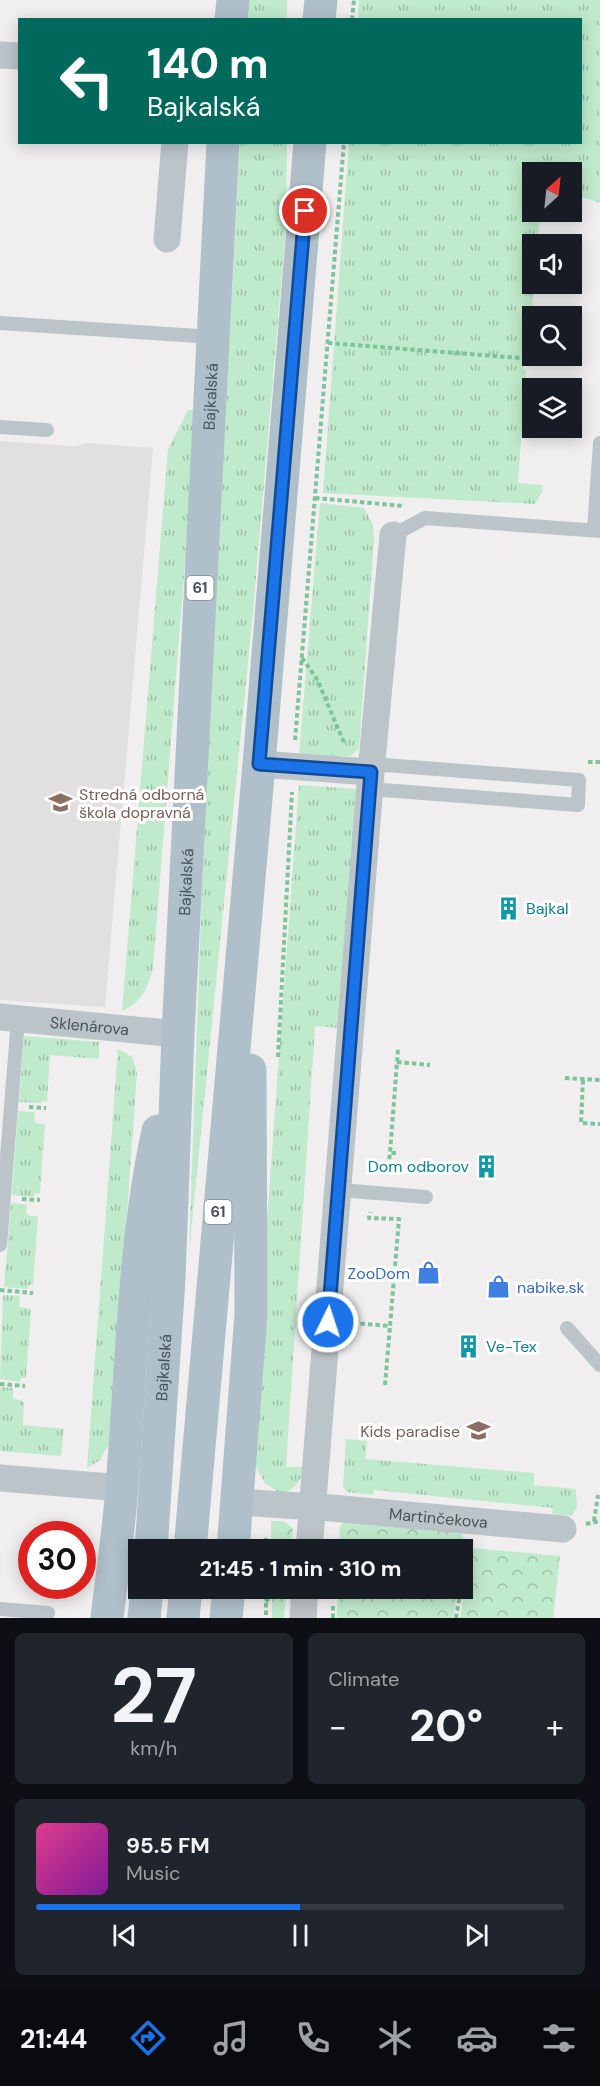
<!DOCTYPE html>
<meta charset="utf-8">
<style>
body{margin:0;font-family:"DM Sans",sans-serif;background:#20242c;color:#f1f3f6;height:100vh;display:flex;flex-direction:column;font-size:22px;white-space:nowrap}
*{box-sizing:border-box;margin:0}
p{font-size:20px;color:#9ea1a6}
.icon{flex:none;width:33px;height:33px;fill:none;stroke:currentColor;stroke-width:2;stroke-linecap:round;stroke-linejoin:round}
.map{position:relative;height:1618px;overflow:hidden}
.drawer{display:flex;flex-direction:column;gap:15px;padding:15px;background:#0d0f14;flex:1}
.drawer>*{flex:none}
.guide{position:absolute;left:18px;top:18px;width:564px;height:126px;border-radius:0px;box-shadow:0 3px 15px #0003;background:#00695c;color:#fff;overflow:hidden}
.needle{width:39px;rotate:27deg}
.tools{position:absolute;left:522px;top:162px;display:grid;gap:12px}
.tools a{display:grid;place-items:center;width:60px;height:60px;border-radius:0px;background:#171b24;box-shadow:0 3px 15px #0003;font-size:30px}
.speed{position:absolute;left:18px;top:1521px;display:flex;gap:12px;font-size:30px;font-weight:700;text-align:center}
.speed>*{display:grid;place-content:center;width:78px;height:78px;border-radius:50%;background:#171b24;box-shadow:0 3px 15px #0003;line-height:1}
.speed .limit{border:9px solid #d22;background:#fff;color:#111}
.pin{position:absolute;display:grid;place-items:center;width:51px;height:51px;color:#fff;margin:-26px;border:3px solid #fff;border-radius:50%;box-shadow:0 2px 6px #0007}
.me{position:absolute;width:66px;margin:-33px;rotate:4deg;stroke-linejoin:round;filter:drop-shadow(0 0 4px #0008)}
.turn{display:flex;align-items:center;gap:21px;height:126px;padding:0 30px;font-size:27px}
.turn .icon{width:78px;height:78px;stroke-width:2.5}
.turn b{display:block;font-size:42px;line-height:51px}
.big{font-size:45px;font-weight:700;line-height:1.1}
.drawer .card{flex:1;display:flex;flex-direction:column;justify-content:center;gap:9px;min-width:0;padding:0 21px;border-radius:9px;background:#20242c}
.drawer .dial{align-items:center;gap:0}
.dial b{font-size:78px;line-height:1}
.song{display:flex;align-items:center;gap:18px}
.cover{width:72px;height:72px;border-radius:9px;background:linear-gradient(135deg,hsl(330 70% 55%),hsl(290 70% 35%))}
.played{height:6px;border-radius:3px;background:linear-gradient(90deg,#1a73e8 50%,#363941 50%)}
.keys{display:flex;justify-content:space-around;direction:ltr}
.heat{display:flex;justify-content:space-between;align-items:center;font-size:33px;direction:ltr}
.drawer .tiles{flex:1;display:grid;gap:15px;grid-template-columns:1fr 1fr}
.card:last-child{grid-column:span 2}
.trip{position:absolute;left:128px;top:1539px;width:345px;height:60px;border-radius:0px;background:#171b24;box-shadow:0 3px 15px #0003;font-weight:700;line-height:60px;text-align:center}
.dock{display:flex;height:96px;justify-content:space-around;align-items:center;background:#090b0e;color:#9ea1a6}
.dock .icon{width:42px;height:42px}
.dock .on{color:#1a73e8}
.dock b{font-size:27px;color:#f1f3f6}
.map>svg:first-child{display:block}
.education{fill:#e1dfdf}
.grass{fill:url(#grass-tufts)}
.park{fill:url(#park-crowns)}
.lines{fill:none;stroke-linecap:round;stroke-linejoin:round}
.path{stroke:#7cc499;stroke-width:4;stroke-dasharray:4.5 3;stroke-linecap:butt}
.service{stroke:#bbc4c9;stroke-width:14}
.minor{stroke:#bbc4c9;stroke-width:27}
.primary{stroke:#b0c0ca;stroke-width:33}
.route-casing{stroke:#114b97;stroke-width:15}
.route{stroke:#1a73e8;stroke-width:10}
.labels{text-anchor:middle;stroke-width:6;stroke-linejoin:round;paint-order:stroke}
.shield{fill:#fff;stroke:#7f878b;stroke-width:1.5}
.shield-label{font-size:15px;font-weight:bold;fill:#485359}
.street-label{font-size:16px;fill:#485359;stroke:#fff}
.education-label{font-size:16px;fill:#785e54;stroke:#fff;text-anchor:start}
.culture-label{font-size:16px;fill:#0d838f;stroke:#fff;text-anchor:start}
.shop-label{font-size:16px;fill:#366cbe;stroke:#fff;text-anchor:end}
</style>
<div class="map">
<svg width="600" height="1618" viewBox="0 0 600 1618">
<defs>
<pattern id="grass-tufts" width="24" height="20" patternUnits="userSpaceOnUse" patternTransform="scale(1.5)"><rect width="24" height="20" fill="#c0eacc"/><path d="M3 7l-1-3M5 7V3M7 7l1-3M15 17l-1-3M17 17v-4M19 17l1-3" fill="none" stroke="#9ec0a9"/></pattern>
<pattern id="park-crowns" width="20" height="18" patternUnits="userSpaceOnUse" patternTransform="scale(1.5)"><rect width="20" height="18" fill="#c0eacc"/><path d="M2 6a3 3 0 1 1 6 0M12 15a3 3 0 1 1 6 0" fill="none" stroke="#9ec0a9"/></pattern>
</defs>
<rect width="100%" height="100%" fill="#f0eeee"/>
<polygon class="education" points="0,441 74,446 88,443 153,448 105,1007 0,1000"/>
<g class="grass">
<polygon points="249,0 287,0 287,19 247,20"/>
<polygon points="359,0 600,0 600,203 577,195 572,196 572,172 532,172 532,212 546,212 540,220 537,244 532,244 534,288 528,349 525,349 523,369 526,370 518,483 542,485 543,490 535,504 323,493 349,143 580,142 580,20 358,19"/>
<polygon points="240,143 287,143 286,225 253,612 189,1253 205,801"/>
<path d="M 188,410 L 197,410 L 153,968 C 147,989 143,1001 122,1011 L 168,449 Z"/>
<polygon points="320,503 364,508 373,525 374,539 359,748 351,756 299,755"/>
<path d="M 299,785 L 357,789 L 339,1028 L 315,1026 L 286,1467 L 305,1467 C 300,1481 296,1491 280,1493 L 265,1483 L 254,1464 L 249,1464 Z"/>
<polygon points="24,1036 99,1042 99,1059 50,1055 47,1101 42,1101 42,1103 19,1102"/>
<polygon points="118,1049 132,1057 137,1072 111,1440 100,1460 87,1468"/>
<polygon points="18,1111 35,1112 34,1119 36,1123 45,1124 40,1193 35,1194 33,1197 12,1195"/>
<polygon points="11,1203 27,1205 26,1213 29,1216 38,1216 33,1285 28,1285 28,1289 4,1287"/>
<polygon points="3,1295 20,1296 19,1307 31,1309 26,1378 21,1378 20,1382 0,1379"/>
<polygon points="0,1387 13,1388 13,1398 24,1402 23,1425 64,1429 61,1456 0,1451"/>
<polygon points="346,1439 367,1441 365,1459 534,1473 534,1485 576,1489 577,1507 572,1516 552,1514 553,1508 374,1490 373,1495 347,1492 343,1487"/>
</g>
<g class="park">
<polygon points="271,1521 283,1521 293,1528 291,1549 271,1549"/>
<path d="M 344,1522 L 458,1531 C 470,1540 464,1554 462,1566 L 462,1550 L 339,1550 L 340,1526 Z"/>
<polygon points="472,1548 560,1556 553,1618 460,1618"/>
<polygon points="272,1589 287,1589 284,1618 272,1618"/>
<polygon points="338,1589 338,1588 458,1589 453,1618 337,1618"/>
</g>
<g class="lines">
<g class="path">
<polyline points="352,20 354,0"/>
<polyline points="328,343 559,361"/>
<polyline points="315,498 404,506"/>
<polyline points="302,658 317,679 345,745"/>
<polyline points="295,740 344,142"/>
<polyline points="588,762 600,762"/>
<polyline points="278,1057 292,792"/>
<polyline points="397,1062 430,1065"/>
<polyline points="565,1078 600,1080"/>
<polyline points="583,1080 581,1123 600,1124"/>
<polyline points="29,1107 46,1108"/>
<polyline points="396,1153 390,1153 398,1049"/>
<polyline points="374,1174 374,1167 388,1168 390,1153"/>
<polyline points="22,1199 40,1200"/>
<polyline points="0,1290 33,1293"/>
<polyline points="353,1323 390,1326 399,1219 369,1218 370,1212"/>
<polyline points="0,1384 25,1386"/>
<polyline points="385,1385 390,1326"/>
<polyline points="594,1521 598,1495"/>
<polyline points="586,1524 600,1521"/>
<polyline points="266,1550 266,1538"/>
<polyline points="462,1585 469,1546"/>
<polyline points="266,1588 266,1618"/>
<polyline points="266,1602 276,1588"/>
<polyline points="333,1618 333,1604"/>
<polyline points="456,1618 461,1588"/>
</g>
<g class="service">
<polyline points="0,323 213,337"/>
<polyline points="0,427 47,430"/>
<polyline points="594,530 600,443"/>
<polyline points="393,535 425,518 600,531"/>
<polyline points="370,789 578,805 579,780 372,764"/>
<polyline points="339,1190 426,1197"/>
<polyline points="0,1245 18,1019"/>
<polyline points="567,1328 600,1365"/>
<polyline points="0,1609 48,1613"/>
</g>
<g class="minor">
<polyline points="0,55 20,56"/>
<polyline points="167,239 175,142"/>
<polyline points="259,764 371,772"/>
<path id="s1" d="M 0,1017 L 178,1034"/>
<polyline points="0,1478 122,1488"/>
<path id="s2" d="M 237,1502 L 331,1508 L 563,1529"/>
<polyline points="309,1550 371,772 393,535"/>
<polyline points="303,1618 305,1588"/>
</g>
<g class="primary">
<polyline points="231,20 233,0"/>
<polyline points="319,20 321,0"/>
<path id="s3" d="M 151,1550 L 169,1279 L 178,1034 L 223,142"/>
<polyline points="190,1550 259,764 310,142"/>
<polyline points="233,1550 251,1314 250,1070"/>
<path d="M 107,1618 C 112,1574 119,1530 122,1486 C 132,1367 133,1247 158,1131"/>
<polyline points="144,1618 147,1588"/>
<polyline points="183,1618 186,1588"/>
<polyline points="226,1618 229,1588"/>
</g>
</g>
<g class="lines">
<defs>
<polyline id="route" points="305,211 259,764 371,772 328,1322"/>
</defs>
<use href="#route" class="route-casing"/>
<use href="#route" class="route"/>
</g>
<defs>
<symbol id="school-bare" viewBox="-9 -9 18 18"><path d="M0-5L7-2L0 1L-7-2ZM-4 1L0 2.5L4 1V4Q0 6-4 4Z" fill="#8d6e63" stroke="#fff" stroke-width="2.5" paint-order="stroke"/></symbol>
<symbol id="building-bare" viewBox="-9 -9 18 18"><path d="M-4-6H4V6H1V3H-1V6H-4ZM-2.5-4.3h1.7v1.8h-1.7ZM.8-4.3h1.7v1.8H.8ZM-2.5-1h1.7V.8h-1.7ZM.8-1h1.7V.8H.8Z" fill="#0f9aa8" stroke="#fff" stroke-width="2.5" paint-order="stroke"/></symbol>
<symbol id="shop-bare" viewBox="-9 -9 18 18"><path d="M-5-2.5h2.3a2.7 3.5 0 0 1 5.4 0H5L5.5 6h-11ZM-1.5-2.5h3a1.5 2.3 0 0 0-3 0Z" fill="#3f7fe0" stroke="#fff" stroke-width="2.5" paint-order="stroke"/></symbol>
</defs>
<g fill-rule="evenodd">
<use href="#school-bare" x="44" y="786" width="33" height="33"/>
<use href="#building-bare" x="492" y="892" width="33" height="33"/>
<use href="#building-bare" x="470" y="1150" width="33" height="33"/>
<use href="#shop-bare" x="412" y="1256" width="33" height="33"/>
<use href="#shop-bare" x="482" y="1270" width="33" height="33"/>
<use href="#building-bare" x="452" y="1330" width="33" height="33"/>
<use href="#school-bare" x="462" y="1414" width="33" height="33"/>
</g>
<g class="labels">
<g class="shield">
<rect x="186.5" y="576" width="27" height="24" rx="4.5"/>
<rect x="204.5" y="1200" width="27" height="24" rx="4.5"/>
</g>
<g class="shield-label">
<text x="200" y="593">61</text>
<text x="218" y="1217">61</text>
</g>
<g class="street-label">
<text dy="6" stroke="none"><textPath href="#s3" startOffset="1155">Bajkalská</textPath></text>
<text dy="6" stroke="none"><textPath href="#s3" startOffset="669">Bajkalská</textPath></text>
<text dy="6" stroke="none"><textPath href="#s1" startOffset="90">Sklenárova</textPath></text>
<text dy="6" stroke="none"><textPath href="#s3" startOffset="183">Bajkalská</textPath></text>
<text dy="6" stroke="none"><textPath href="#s2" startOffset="202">Martinčekova</textPath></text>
</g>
<g class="education-label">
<text x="79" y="800">Stredná odborná<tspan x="79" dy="18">škola dopravná</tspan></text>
<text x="460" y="1437" text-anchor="end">Kids paradise</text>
</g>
<g class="culture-label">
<text x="526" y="914">Bajkal</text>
<text x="469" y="1172" text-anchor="end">Dom odborov</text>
<text x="486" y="1352">Ve-Tex</text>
</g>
<g class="shop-label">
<text x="410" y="1279">ZooDom</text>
<text x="517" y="1293" text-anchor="start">nabike.sk</text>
</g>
</g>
</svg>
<div class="tools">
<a><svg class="needle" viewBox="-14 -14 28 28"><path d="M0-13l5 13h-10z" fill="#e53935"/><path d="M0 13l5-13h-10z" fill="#9ea1a6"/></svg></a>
<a><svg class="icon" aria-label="sound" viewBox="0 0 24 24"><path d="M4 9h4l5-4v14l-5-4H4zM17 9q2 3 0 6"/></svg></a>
<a><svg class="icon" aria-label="search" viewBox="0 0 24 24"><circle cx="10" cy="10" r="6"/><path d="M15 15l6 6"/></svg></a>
<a><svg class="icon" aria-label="layers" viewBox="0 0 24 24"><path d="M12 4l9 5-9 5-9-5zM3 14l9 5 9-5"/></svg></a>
</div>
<div class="speed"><div class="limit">30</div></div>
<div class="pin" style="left:305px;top:211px;background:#d93025"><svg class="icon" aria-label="arrive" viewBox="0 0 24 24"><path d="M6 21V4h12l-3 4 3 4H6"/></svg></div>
<svg class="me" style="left:328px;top:1322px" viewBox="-20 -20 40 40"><circle r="17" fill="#1a73e8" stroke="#fff" stroke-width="3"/><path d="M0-11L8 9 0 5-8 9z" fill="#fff"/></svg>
<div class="trip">21:45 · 1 min · 310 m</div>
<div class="guide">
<div class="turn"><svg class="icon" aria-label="left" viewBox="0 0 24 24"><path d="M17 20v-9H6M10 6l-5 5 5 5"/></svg><div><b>140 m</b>Bajkalská</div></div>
</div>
</div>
<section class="drawer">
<div class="tiles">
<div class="card dial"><b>27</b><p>km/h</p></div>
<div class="card"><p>Climate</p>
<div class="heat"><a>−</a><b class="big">20°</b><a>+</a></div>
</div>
<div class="card">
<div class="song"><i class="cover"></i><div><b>95.5 FM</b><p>Music</p></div></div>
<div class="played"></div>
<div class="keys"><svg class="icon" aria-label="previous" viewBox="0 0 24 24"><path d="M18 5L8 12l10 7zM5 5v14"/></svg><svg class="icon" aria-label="pause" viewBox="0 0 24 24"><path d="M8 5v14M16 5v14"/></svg><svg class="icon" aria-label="next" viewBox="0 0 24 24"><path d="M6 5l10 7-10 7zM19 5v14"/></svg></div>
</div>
</div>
</section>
<nav class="dock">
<b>21:44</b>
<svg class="icon on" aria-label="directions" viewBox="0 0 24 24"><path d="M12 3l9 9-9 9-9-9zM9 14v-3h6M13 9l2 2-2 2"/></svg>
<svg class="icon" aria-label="music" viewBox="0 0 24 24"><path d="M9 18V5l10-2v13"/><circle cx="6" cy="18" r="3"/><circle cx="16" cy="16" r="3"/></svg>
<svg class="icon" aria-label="phone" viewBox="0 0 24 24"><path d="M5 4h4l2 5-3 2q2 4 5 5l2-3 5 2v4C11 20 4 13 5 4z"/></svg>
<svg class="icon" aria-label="climate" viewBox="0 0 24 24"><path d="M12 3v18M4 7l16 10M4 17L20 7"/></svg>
<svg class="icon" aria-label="car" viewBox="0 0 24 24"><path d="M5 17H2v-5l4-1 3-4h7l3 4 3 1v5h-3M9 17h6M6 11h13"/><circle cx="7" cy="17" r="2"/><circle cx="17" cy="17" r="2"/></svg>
<svg class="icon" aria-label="filters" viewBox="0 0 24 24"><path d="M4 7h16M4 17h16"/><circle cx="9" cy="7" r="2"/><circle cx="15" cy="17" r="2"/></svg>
</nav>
